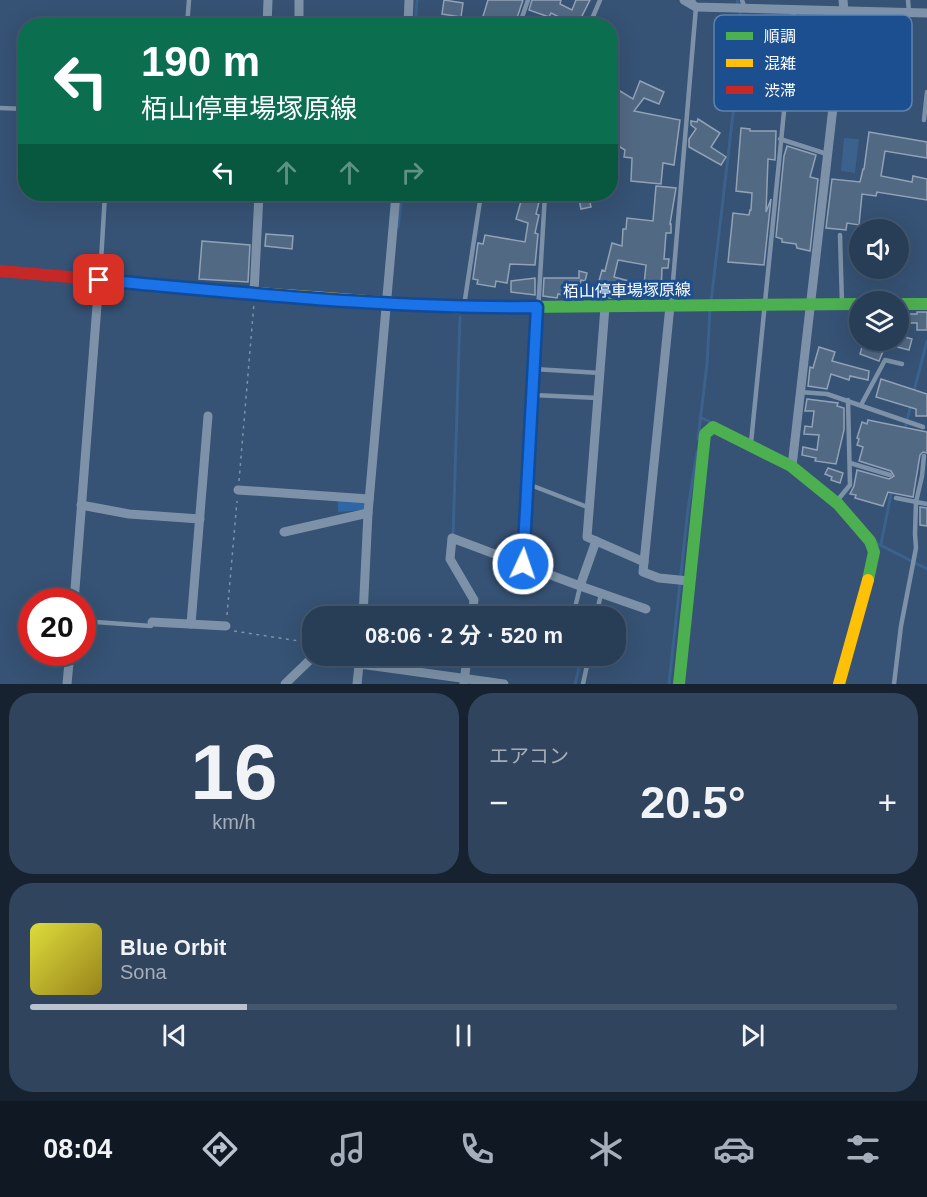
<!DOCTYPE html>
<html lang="ja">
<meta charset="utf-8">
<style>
body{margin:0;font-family:Helvetica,"Noto Sans JP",sans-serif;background:#30455d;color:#f1f3f6;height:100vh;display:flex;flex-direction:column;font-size:22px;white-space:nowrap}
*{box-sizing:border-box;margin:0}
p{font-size:20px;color:#a5aeba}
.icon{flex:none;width:33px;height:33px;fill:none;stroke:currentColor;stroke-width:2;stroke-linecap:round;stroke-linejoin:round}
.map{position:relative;height:684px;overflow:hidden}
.panel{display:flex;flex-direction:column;gap:9px;padding:9px;background:#162230;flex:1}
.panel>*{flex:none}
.guide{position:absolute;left:18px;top:18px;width:600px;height:183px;border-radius:24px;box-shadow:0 6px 24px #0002,0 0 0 2px #44576d;background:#0b6e4f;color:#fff;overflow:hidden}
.buttons{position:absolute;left:849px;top:219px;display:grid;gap:12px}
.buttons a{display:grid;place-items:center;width:60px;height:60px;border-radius:50%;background:#283e57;box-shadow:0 6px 24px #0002,0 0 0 2px #44576d;font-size:30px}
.speed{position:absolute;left:18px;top:588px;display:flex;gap:12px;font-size:30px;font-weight:700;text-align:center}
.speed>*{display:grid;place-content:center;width:78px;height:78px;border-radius:50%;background:#283e57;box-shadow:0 6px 24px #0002,0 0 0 2px #44576d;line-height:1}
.speed .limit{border:9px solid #d22;background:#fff;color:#111}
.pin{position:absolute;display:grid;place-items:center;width:51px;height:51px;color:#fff;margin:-26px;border-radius:12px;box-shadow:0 3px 9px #0006}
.me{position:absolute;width:66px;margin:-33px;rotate:3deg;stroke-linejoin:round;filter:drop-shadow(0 0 4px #0008)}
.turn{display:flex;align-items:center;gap:21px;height:126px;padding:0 24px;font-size:27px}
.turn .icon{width:78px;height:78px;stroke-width:2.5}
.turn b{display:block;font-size:42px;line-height:51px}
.lanes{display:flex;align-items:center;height:57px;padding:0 24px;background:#0003;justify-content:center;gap:30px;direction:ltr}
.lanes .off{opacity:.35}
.big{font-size:45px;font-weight:700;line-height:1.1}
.panel .tile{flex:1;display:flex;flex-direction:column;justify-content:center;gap:9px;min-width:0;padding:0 21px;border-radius:24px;background:#30455d}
.panel .dial{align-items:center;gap:0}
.dial b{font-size:78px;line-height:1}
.song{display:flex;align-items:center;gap:18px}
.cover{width:72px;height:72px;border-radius:9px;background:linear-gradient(135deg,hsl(60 70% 55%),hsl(50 70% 35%))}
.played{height:6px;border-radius:3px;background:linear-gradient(90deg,#b9c2ce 25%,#44576d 25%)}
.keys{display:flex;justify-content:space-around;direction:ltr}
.heat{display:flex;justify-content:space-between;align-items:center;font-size:33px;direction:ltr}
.panel .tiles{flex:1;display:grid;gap:9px;grid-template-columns:1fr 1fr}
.tile:last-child{grid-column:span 2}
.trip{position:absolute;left:302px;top:606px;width:324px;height:60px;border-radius:24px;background:#283e57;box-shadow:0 6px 24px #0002,0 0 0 2px #44576d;font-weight:700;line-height:60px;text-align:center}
.tabs{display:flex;height:96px;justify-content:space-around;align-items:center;background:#101923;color:#a5aeba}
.tabs .icon{width:42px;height:42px}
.tabs .active{color:#b9c2ce}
.tabs b{font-size:27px;color:#f1f3f6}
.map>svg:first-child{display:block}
.green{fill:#2f66a5}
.water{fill:#3b618d}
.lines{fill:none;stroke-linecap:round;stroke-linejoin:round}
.stream{stroke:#3b618d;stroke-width:3}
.building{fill:#526984;stroke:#92a2b6;stroke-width:1.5;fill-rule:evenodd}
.path{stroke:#7d92a8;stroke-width:1.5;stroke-dasharray:3 4.5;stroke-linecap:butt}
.lane{stroke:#7d92a8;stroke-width:4.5}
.street{stroke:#7d92a8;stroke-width:9}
.fast{stroke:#4caf50;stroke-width:12}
.slow{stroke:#ffc107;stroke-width:12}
.jam{stroke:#c62828;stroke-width:12}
.route-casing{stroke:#114b97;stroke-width:15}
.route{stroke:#1a73e8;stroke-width:10}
.labels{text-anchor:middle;stroke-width:6;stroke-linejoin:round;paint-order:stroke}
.street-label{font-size:16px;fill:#fff;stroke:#1b4f8f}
.key{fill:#1b4f8f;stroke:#5f84b1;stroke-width:1.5}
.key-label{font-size:16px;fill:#fff}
</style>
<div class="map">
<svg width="927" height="684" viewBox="0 0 927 684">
<rect width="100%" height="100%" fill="#365274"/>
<polygon class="green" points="338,500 365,502 364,510 338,512"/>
<polygon class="water" points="844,138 859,139 855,173 841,171"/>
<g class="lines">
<g class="stream">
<polyline points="415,26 417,0"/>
<polyline points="398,227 402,194"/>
<polyline points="711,302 740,54 741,17 737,0"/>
<polyline points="914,391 927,341"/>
<polyline points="700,417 712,423"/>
<polyline points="905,429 911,404"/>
<polyline points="698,439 707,364 710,309"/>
<polyline points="453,536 460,317"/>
<polyline points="876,541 878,544 927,569"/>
<polyline points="881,544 892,489"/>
<polyline points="575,684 582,656"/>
<polyline points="669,684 688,509 697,452"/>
</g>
</g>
<g class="building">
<polygon points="444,0 463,3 461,17 442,14"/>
<polygon points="488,0 523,0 516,21 501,17 498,26 480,26"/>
<polygon points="532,0 561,0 560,4 572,10 576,0 590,0 577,26 551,13 549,17 529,10"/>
<polygon points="640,81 664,92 659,104 644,98 634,111 680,120 674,165 663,163 661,184 631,181 632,158 624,157 625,150 610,141 610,88 620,91 633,99"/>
<polygon points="698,119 720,133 711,147 726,157 721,165 689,147 689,139 696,129 691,125 691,121 697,122"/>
<polygon points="741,128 750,129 750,131 776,131 775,160 768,159 766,212 771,199 764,265 728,262 733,213 749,215 750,210 751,210 752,193 736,191"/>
<polygon points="869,132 927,142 927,158 885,151 881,176 912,182 913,176 927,179 927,200 877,192 876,196 862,194 859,225 847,223 846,230 826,228 832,179 860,182 863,169 864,169"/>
<polygon points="787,146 816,155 810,177 818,179 810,251 797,248 796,244 782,242 782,239 776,237 784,156"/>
<path d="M 656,186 L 676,188 L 670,224 L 671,224 L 671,233 L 666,233 L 664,259 L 669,259 L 668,268 L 662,268 L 661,294 L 638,293 L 613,286 L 611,298 L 597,297 L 599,281 L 602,270 L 605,271 L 612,243 L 622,246 L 623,229 L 626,229 L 627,218 L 653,221 ZM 618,260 L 646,265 L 644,285 L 614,277 Z"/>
<polygon points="523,194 541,194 536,214 539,215 535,233 538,234 535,265 510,264 507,283 496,281 495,287 477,284 478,280 473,279 478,243 483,244 485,235 525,242 528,223 516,219"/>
<polygon points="578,194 588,194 591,207 581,209"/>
<polygon points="266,234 293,236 292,249 265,246"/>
<polygon points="202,241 250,245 248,282 199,279"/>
<polygon points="579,271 587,273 585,281 581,280 577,298 558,294 557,298 543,296 544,278 579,278"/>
<polygon points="535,278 535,295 511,292 511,281"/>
<polygon points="917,312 927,312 927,330 917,330 917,323 898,323 898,314 917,314"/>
<polygon points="898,335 912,339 909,350 886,344 879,361 860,354 862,347 868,348 868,340 898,340"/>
<polygon points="819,347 835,352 832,361 869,371 868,380 850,376 849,380 831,374 827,389 808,386 810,367 813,368"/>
<polygon points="881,379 927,394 927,416 916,416 916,409 876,397"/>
<polygon points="807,399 838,403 837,406 844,408 844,430 836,464 815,461 816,458 802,455 803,447 817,450 819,435 804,434 805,426 812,427 814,411 805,411"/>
<polygon points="868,420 927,432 927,453 923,452 920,455 913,497 888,492 883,506 855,498 856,495 850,494 854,486 857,470 889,479 894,476 891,471 859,461 863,447 857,445 859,439 857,438 862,422 867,424"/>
<polygon points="828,468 843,473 840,483 831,480 832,477 825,474"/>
<polygon points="920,507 927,508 927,526 920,525"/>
</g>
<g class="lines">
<g class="path">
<polyline points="239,481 254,303"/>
<polyline points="227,615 237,501"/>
<polyline points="234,631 312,643"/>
</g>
<g class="lane">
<polyline points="742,0 745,9"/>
<polyline points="908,0 909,12"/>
<polyline points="187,26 189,0"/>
<polyline points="519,26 528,0"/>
<polyline points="589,26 600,0"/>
<polyline points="0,108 26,109"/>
<polyline points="924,120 927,92"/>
<polyline points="780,139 827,154"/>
<polyline points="840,235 842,304"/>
<polyline points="100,278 105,194"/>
<polyline points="671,305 696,7 693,0"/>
<polyline points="464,306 481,194"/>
<polyline points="534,369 600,373"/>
<polyline points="800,392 827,394 923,427"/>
<polyline points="533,395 598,398"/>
<polyline points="861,405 885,360 902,364"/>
<polyline points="751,443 794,11"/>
<polyline points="850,463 890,475"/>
<polyline points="528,484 590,508"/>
<polyline points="896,498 927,504"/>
<polyline points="836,502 850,485 848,400"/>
<polyline points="523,564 545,194"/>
<polyline points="573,616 580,587"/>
<polyline points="596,616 601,594"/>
<polyline points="82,621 151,626 152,622"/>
<polyline points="583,684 589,656"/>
<polyline points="894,684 901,626 916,548 915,534 916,502 922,476 924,456"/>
</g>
<g class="street">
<polyline points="684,0 696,7 927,13"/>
<polyline points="267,26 268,0"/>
<polyline points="299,26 299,0"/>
<polyline points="408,26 409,0"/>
<polyline points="254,293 259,194"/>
<polyline points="670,306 643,572 659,578 689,581"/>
<polyline points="605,307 587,537 644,562"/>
<polyline points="792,466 844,11 843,0"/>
<polyline points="238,490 369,499"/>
<polyline points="81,505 129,514 200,519"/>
<polyline points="284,532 368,513"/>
<polyline points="596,541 580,586 646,609"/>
<polyline points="74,602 99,280"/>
<polyline points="363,616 368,513 396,194"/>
<polyline points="472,616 474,600 450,559 452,538 580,586"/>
<polyline points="152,622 226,626"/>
<polyline points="191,624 208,416"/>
<polyline points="360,664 504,684"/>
<polyline points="67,684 70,652"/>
<polyline points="285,684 314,656"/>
<polyline points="357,684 360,656"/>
<polyline points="464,684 467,656"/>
</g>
<g class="fast">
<polyline points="898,304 927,304"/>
<polyline points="523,307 860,304"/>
<polyline points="679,684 705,434 713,427 791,466 838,504 870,541 874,552 868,580"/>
</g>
<g class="slow">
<polyline points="243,292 464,308 523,307"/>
<polyline points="839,684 868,580"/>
</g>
<polyline class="jam" points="0,271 243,292"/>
</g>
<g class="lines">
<defs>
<path id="route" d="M 99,280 C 245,293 391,309 537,307 L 523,564"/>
</defs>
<use href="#route" class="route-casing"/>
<use href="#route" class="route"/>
</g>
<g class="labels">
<g class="street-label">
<text transform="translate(627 290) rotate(-1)" y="6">栢山停車場塚原線</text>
</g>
</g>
<rect x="714" y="15" width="198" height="96" rx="9" class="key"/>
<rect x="726" y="32" width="27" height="8" fill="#4caf50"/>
<rect x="726" y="59" width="27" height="8" fill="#ffc107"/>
<rect x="726" y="86" width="27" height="8" fill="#c62828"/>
<g class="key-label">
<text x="764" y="42">順調</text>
<text x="764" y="69">混雑</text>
<text x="764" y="96">渋滞</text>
</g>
</svg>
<div class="buttons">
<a><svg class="icon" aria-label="sound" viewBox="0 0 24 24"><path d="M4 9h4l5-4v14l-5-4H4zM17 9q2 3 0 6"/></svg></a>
<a><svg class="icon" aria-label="layers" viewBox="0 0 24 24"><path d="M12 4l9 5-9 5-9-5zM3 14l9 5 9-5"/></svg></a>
</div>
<div class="speed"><div class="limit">20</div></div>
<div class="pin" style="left:99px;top:280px;background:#d93025"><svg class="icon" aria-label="arrive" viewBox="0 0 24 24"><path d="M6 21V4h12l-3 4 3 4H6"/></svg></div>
<svg class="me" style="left:523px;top:564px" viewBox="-20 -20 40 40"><circle r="17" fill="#1a73e8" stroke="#fff" stroke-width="3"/><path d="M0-11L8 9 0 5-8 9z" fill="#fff"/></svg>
<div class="trip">08:06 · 2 分 · 520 m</div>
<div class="guide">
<div class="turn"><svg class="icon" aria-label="left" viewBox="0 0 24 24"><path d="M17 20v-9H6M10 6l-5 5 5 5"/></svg><div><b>190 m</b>栢山停車場塚原線</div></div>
<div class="lanes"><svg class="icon" aria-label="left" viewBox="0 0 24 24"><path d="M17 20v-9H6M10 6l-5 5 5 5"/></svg><svg class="icon off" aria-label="ahead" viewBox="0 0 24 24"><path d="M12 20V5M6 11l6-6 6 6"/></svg><svg class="icon off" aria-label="ahead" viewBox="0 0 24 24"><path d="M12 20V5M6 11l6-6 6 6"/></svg><svg class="icon off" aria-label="right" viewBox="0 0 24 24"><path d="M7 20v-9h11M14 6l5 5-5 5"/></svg></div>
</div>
</div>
<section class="panel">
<div class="tiles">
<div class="tile dial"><b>16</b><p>km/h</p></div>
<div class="tile"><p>エアコン</p>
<div class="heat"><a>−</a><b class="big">20.5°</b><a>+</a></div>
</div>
<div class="tile">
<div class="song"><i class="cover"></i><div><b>Blue Orbit</b><p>Sona</p></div></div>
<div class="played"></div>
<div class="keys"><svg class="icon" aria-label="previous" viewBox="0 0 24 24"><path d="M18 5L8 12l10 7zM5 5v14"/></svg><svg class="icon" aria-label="pause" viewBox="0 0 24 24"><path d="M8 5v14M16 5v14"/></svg><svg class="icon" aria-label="next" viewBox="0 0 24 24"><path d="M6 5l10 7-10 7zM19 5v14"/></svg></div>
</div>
</div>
</section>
<nav class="tabs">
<b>08:04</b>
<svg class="icon active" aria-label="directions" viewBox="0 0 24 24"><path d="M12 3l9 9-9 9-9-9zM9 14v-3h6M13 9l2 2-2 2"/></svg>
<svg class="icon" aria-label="music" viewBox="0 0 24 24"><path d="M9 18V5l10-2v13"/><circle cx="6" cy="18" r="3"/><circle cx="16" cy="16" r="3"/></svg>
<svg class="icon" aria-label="phone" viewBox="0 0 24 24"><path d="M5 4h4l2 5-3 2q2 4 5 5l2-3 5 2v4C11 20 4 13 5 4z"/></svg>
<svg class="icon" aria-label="climate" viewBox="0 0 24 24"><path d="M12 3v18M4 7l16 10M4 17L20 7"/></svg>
<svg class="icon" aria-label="car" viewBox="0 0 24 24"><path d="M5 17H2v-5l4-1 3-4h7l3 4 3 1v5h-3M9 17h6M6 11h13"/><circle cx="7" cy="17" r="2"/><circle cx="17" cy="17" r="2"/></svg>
<svg class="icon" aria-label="filters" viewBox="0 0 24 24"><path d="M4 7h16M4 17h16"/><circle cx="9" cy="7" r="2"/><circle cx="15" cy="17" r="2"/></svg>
</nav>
